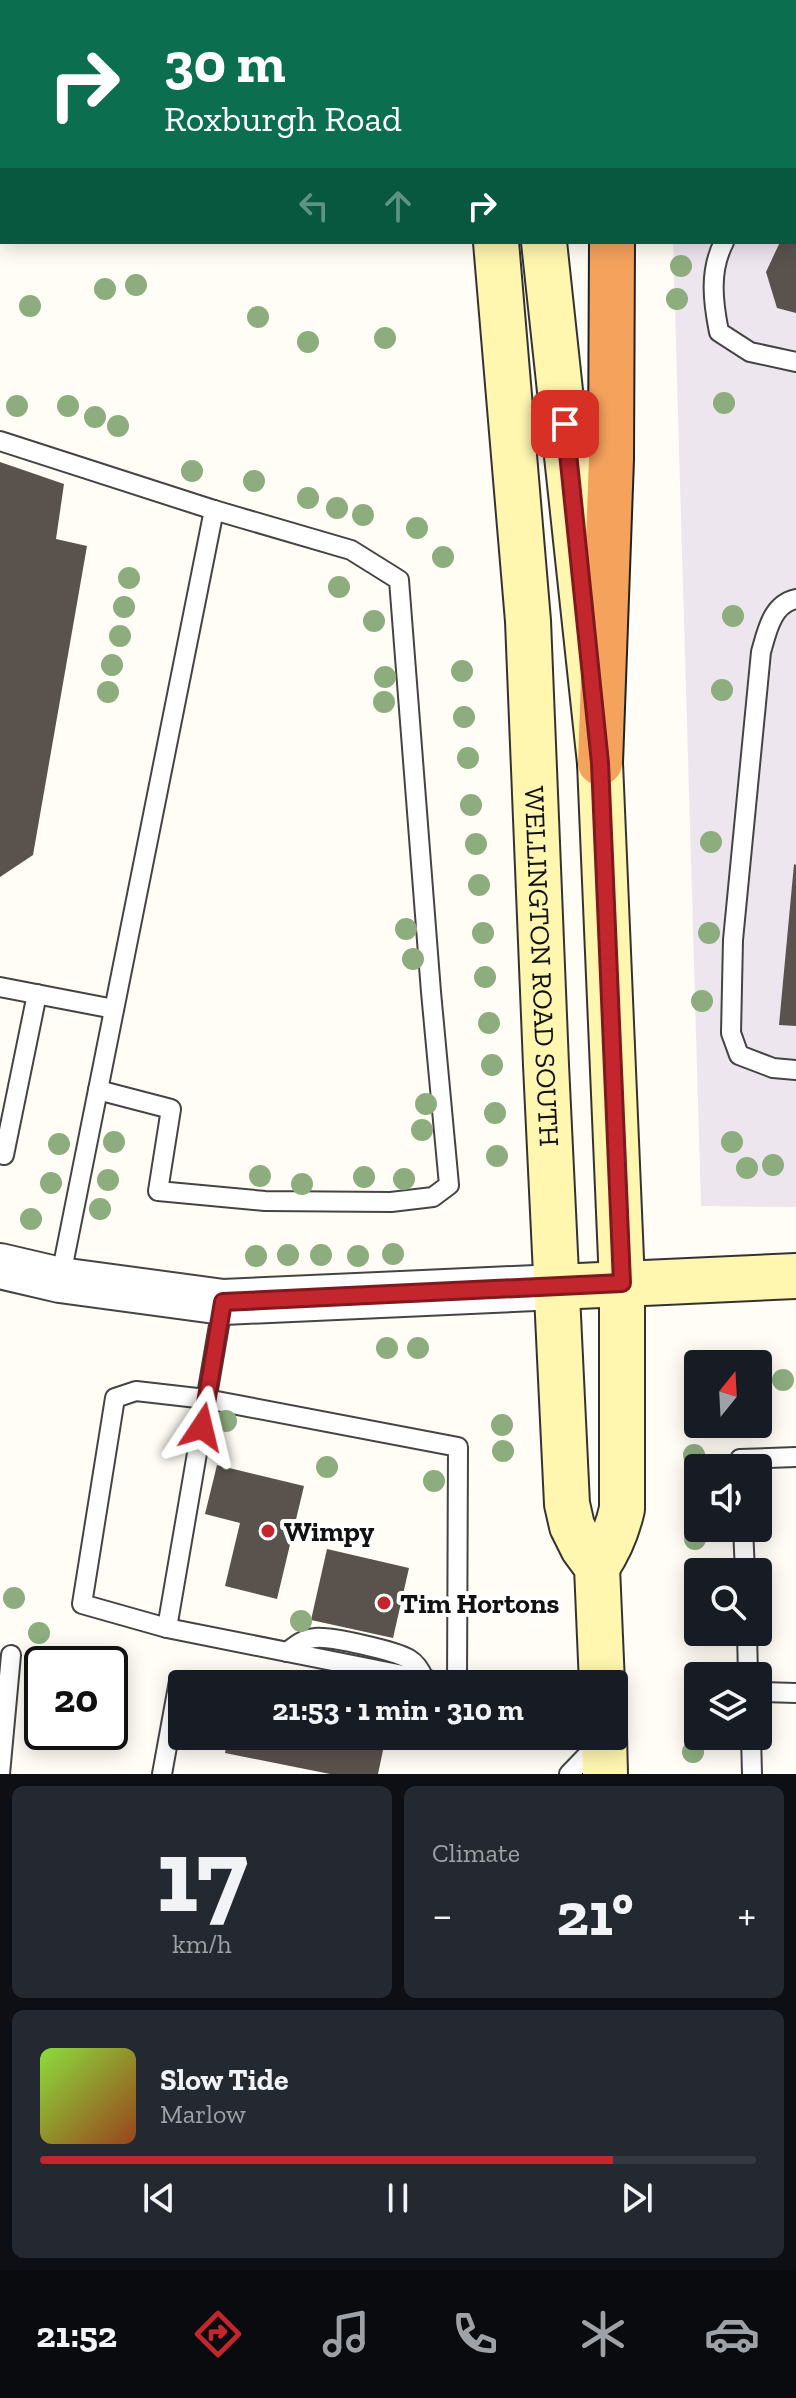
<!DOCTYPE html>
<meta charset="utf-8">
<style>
body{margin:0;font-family:"Zilla Slab",serif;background:#242831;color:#f1f3f6;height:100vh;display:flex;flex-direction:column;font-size:30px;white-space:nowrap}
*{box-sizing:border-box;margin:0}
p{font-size:26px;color:#9ea1a6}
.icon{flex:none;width:44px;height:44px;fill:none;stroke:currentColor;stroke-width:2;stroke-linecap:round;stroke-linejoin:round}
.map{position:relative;height:1774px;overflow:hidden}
.panel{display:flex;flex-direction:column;gap:12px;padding:12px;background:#0d0f14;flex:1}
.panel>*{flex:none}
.top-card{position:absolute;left:0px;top:0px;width:796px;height:244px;box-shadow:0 4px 20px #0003;background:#0b6e4f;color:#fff;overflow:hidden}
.needle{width:52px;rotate:18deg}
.fabs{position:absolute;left:684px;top:1350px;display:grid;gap:16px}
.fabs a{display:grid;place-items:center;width:88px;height:88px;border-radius:8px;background:#171b24;box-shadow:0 4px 20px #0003;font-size:40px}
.speed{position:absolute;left:24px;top:1646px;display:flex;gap:16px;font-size:40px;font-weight:700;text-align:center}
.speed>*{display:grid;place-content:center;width:104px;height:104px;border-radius:50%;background:#171b24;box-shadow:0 4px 20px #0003;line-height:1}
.speed .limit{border:4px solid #111;border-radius:12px;background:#fff;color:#111}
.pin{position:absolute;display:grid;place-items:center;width:68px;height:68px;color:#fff;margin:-34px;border-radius:16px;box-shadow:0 4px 12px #0006}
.me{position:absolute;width:88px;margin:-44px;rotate:10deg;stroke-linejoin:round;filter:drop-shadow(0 0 6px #0008)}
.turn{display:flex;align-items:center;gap:28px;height:168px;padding:0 32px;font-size:36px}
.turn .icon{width:104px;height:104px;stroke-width:2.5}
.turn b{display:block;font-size:56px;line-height:68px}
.lanes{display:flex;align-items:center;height:76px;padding:0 32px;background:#0003;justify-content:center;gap:40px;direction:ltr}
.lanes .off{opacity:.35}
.big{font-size:60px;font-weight:800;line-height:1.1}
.panel .tile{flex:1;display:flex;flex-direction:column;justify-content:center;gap:12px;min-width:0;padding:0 28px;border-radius:12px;background:#242831}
.panel .dial{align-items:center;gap:0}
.dial b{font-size:104px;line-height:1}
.song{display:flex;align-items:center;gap:24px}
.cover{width:96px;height:96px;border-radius:12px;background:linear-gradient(135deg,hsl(90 70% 55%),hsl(20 70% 35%))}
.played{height:8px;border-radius:4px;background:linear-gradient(90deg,#c4262e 80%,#363941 80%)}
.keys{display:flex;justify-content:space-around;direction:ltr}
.heat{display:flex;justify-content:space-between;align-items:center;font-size:44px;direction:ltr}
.panel .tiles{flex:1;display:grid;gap:12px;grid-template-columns:1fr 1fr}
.tile:last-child{grid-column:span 2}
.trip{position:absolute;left:168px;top:1670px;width:460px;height:80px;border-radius:8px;background:#171b24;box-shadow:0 4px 20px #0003;font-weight:800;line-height:80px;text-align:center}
.tab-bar{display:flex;height:128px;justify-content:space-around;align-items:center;background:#090b0e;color:#9ea1a6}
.tab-bar .icon{width:56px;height:56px}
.tab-bar .selected{color:#c4262e}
.tab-bar b{font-size:36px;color:#f1f3f6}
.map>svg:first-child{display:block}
.industrial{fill:#eee6ef}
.building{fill:#5a524d}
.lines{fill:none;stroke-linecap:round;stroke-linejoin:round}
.service-casing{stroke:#444;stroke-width:22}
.tertiary-casing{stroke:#444;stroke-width:48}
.secondary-casing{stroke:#333;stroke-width:48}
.motorway-casing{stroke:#222;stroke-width:48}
.service{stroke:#fff;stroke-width:18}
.tertiary{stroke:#fff;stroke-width:44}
.secondary{stroke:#fff6b0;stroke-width:44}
.motorway{stroke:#f5a25d;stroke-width:44}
.tree{fill:#8dad7f}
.route-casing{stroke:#7f191e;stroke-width:20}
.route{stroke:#c4262e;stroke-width:14}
.poi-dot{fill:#c4262e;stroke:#fff;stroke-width:3}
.labels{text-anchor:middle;stroke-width:8;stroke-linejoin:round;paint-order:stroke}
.street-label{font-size:28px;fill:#111;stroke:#fff}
.poi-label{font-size:28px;font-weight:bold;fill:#111;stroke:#fff;text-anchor:start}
</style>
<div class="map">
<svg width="796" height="1774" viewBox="0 0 796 1774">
<rect width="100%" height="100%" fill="#fffdf5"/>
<polygon class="industrial" points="778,0 796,0 796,1207 701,1206 673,242 794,242 794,2 777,2"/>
<g class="building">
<polygon points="780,242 796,242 796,313 777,308 766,272"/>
<polygon points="0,462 64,484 56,539 87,546 33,855 0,877"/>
<polygon points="794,864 796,865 796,1026 779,1025"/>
<polygon points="217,1465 304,1486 277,1599 225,1586 240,1523 205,1514"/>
<polygon points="327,1549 409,1568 393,1638 311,1620"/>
<polygon points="228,1736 386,1736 378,1774 330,1774 225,1753"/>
</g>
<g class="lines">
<defs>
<g id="service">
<polyline points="794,106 796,102"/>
<path d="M 724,242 C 709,271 713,302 719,332 L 750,352 L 796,362"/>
<polyline points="0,441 214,510 60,1280"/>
<path d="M 796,599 C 772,604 767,631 761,652 L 733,940 L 731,1033 L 739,1055 L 773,1068 L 796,1070"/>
<polyline points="0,987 114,1009"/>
<polyline points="98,1090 171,1109 158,1191 265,1201 391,1202 433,1197 449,1185 431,992 399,580 351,550 214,510"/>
<polyline points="0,1154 4,1155 37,994"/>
<polyline points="741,1468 740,1459 796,1457"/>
<polyline points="743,1528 745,1572"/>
<polyline points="167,1628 223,1302"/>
<polyline points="747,1632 748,1676"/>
<path d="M 287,1652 C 296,1645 303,1639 315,1638 C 331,1636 395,1651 409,1659 C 417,1664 421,1671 424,1679"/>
<polyline points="448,1684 167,1628 82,1604 115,1398 136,1391 206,1399 458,1447 457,1684"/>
<polyline points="563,1684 602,1683"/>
<polyline points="758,1692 796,1693"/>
<polyline points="751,1736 752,1774"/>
<polyline points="0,1774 11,1655"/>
<polyline points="162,1774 179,1681"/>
<polyline points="569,1774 599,1743"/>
</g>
<polyline id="tertiary" points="0,1266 60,1280 223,1302 557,1287"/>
<g id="secondary">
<polyline points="459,0 460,2"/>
<polyline points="507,0 508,2"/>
<path id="s1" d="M 496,242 L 528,621 L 546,1065 L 567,1504 L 572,1526 L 583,1548 L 597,1567 L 602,1684"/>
<path d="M 544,242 L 600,763 L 622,1283 L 622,1509 C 617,1531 610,1548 597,1567"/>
<polyline points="557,1287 796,1276"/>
<polyline points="604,1736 605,1774"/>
</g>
<g id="motorway">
<polyline points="186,2 189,0"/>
<polyline points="614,2 615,0"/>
<polyline points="0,22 2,23"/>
<polyline points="0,102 2,103"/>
<polyline points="600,763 611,459 612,242"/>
</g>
</defs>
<use href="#service" class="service-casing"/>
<use href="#tertiary" class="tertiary-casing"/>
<use href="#secondary" class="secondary-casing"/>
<use href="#motorway" class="motorway-casing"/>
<use href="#service" class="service"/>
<use href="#tertiary" class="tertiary"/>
<use href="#secondary" class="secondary"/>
<use href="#motorway" class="motorway"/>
</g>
<g class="tree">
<circle cx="681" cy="266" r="11"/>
<circle cx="136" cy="285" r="11"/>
<circle cx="105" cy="289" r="11"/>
<circle cx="677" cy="299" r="11"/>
<circle cx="30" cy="306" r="11"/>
<circle cx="258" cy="317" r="11"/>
<circle cx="385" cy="338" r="11"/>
<circle cx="308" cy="342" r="11"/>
<circle cx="724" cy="403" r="11"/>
<circle cx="17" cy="406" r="11"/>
<circle cx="68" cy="406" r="11"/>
<circle cx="95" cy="417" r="11"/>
<circle cx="118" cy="426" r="11"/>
<circle cx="192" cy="471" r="11"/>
<circle cx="254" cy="481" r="11"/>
<circle cx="308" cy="498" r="11"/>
<circle cx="337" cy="508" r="11"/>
<circle cx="363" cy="515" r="11"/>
<circle cx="417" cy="528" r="11"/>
<circle cx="443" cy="557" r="11"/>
<circle cx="129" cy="578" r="11"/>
<circle cx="339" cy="587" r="11"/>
<circle cx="124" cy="607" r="11"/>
<circle cx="733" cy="616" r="11"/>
<circle cx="374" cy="621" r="11"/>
<circle cx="120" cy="636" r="11"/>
<circle cx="112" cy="665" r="11"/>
<circle cx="462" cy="671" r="11"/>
<circle cx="385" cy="677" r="11"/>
<circle cx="722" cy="690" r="11"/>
<circle cx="108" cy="692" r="11"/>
<circle cx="384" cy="702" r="11"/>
<circle cx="464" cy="717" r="11"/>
<circle cx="468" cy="758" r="11"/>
<circle cx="471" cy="805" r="11"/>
<circle cx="711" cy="842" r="11"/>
<circle cx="476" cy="844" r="11"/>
<circle cx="479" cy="885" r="11"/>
<circle cx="406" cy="929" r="11"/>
<circle cx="483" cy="933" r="11"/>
<circle cx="709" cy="933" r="11"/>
<circle cx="413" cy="959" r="11"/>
<circle cx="485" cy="977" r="11"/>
<circle cx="702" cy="1001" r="11"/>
<circle cx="489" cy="1023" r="11"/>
<circle cx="492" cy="1065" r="11"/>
<circle cx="426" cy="1104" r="11"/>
<circle cx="495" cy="1113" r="11"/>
<circle cx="422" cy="1130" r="11"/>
<circle cx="114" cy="1142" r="11"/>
<circle cx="732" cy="1142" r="11"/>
<circle cx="59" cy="1144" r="11"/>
<circle cx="497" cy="1156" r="11"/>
<circle cx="773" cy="1165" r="11"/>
<circle cx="747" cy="1168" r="11"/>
<circle cx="260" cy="1176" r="11"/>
<circle cx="364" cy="1177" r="11"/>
<circle cx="404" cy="1179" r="11"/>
<circle cx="108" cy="1180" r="11"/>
<circle cx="51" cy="1183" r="11"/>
<circle cx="302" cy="1184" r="11"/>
<circle cx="100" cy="1209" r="11"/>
<circle cx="31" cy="1219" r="11"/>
<circle cx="393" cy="1254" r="11"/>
<circle cx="288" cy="1255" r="11"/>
<circle cx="321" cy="1255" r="11"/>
<circle cx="256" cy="1256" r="11"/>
<circle cx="358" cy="1256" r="11"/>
<circle cx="387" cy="1348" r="11"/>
<circle cx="418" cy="1348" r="11"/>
<circle cx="783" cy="1380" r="11"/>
<circle cx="226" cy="1421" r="11"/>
<circle cx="502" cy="1425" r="11"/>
<circle cx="503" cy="1451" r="11"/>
<circle cx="694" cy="1455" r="11"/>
<circle cx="327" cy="1467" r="11"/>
<circle cx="434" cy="1481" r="11"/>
<circle cx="695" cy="1539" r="11"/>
<circle cx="14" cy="1598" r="11"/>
<circle cx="301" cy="1621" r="11"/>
<circle cx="39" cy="1633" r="11"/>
<circle cx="693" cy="1752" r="11"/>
</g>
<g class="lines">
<defs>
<polyline id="route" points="202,1427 223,1302 622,1283 600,763 565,424"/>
</defs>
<use href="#route" class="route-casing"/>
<use href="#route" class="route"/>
</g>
<g class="poi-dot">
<circle cx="268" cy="1531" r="8"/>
<circle cx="384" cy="1603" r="8"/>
</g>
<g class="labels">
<g class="street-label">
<text dy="10" stroke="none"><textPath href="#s1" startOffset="726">WELLINGTON ROAD SOUTH</textPath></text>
</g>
<g class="poi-label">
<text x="284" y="1541">Wimpy</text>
<text x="400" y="1613">Tim Hortons</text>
</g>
</g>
</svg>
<div class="fabs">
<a><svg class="needle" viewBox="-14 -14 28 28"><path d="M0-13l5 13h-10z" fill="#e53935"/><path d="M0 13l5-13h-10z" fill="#9ea1a6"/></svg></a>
<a><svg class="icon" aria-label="sound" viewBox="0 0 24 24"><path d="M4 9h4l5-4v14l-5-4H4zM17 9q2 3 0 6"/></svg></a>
<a><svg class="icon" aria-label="search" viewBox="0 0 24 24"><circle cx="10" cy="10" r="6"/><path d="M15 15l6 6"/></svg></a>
<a><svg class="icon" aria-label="layers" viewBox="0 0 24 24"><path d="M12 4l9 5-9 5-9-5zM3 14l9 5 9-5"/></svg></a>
</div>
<div class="speed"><div class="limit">20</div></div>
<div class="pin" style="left:565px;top:424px;background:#d93025"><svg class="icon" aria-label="arrive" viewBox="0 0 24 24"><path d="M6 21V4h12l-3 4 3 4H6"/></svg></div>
<svg class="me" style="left:202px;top:1427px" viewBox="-20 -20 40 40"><path d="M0-17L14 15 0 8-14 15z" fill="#c4262e" stroke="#fff" stroke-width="4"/></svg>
<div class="trip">21:53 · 1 min · 310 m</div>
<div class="top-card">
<div class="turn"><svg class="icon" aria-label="right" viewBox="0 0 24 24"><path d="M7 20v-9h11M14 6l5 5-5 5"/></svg><div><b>30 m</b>Roxburgh Road</div></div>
<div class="lanes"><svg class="icon off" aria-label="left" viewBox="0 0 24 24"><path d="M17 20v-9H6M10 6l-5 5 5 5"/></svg><svg class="icon off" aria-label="ahead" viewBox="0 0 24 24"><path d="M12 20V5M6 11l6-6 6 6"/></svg><svg class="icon" aria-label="right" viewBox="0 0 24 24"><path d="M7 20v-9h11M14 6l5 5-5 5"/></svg></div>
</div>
</div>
<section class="panel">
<div class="tiles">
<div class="tile dial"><b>17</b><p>km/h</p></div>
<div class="tile"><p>Climate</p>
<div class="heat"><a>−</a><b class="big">21°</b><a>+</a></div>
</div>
<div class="tile">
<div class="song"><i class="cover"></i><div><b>Slow Tide</b><p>Marlow</p></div></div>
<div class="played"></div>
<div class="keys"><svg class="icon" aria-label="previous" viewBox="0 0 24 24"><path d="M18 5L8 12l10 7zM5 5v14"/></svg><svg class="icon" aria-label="pause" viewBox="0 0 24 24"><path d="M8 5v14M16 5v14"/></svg><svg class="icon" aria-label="next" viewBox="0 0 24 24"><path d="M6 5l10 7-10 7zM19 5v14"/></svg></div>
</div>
</div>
</section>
<nav class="tab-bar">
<b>21:52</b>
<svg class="icon selected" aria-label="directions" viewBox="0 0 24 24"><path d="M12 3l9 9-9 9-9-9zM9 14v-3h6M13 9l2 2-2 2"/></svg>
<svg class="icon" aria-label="music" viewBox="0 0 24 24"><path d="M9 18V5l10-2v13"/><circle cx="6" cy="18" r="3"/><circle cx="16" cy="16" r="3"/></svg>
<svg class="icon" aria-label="phone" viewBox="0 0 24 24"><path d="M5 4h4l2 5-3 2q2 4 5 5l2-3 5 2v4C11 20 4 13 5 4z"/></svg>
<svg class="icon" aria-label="climate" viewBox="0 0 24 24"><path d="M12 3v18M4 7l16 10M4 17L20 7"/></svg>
<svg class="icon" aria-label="car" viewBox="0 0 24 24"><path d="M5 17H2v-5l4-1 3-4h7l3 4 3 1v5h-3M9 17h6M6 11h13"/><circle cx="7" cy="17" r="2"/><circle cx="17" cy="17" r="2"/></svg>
</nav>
